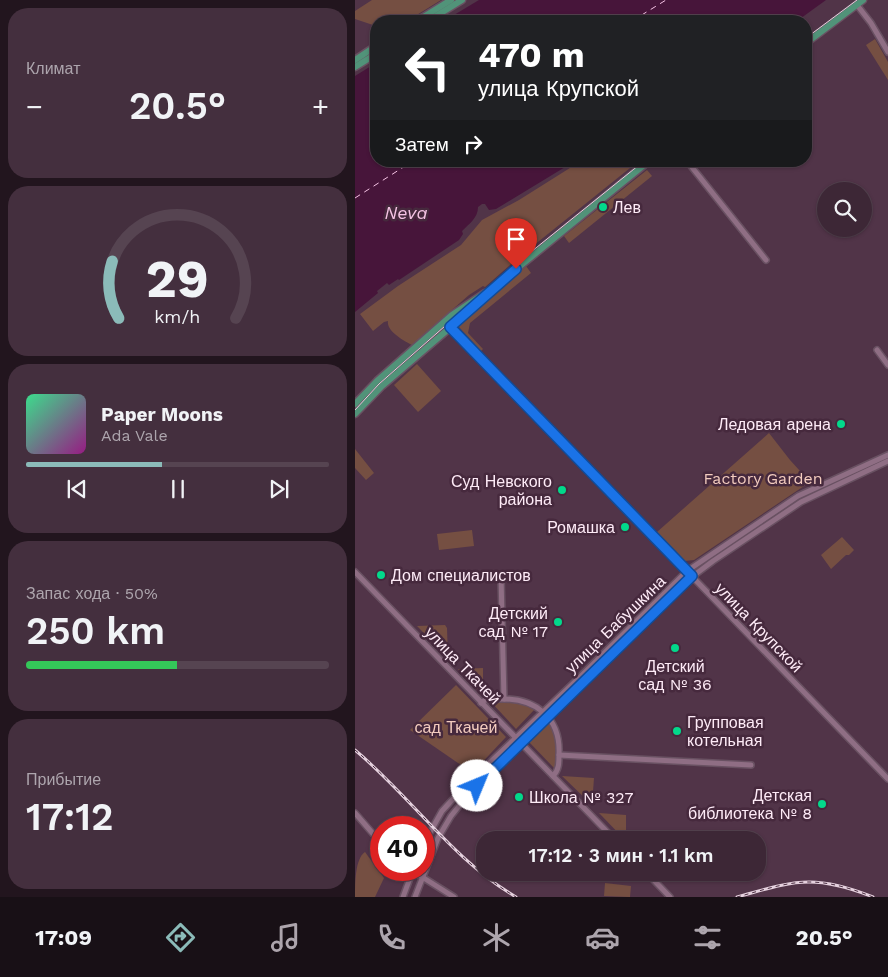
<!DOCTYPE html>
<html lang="ru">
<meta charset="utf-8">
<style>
body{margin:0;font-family:"Work Sans",sans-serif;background:#442f3e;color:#f1f3f6;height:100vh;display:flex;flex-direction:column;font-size:19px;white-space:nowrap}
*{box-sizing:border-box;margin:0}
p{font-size:16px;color:#ada5ad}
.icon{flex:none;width:28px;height:28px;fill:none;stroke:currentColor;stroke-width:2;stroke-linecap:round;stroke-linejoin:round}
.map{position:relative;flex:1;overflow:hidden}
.side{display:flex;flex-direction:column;gap:8px;padding:8px;background:#22151e;width:355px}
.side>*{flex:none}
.banner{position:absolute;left:15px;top:15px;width:442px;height:152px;border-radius:20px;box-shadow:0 1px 4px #0004,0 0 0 1px #564451;background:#202124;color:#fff;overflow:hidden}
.tools{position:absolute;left:462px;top:182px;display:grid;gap:10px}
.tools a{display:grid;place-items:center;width:55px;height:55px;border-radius:50%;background:#3d2736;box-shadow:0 1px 4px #0004,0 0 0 1px #564451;font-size:25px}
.speed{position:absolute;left:15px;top:816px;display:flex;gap:10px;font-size:25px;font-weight:700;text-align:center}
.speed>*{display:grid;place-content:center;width:65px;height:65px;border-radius:50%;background:#3d2736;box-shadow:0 1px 4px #0004,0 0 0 1px #564451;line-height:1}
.speed .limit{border:8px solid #d22;background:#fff;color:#111}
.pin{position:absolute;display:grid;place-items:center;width:42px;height:42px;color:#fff;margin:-51px -21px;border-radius:50% 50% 50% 0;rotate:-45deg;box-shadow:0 0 5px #0007}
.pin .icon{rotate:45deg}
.me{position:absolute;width:55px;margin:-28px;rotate:45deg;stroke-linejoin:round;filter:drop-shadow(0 0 4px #0008)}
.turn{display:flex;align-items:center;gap:18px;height:105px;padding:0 25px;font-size:22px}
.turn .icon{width:65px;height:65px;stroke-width:2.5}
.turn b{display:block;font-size:35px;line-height:42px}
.then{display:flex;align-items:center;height:48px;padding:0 25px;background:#0003;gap:10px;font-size:19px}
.big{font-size:38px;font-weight:600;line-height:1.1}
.side .tile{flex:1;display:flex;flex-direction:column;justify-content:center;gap:8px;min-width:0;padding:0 18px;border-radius:20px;background:#442f3e}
.side .dial{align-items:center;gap:0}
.dial svg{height:130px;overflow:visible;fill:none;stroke:#564451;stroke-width:7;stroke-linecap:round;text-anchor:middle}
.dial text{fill:#f1f3f6;stroke:none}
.song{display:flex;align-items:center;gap:15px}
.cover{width:60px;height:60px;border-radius:8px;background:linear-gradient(135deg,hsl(150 70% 55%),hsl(310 70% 35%))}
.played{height:5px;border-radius:2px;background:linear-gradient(90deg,#8bbbb9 45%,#564451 45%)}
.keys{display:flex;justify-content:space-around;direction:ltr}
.heat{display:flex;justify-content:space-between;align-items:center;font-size:28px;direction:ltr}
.charge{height:8px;border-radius:4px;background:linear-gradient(90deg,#34c759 50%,#564451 0)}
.trip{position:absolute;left:121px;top:831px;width:290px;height:50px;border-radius:20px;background:#3d2736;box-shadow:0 1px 4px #0004,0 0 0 1px #564451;font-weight:600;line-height:50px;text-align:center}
.dock{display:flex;height:80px;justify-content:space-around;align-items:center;background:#181016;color:#ada5ad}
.dock .icon{width:35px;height:35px}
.dock .current{color:#8bbbb9}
.dock b{font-size:22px;color:#f1f3f6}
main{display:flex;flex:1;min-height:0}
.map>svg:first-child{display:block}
.green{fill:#754f42}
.water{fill:#47153a}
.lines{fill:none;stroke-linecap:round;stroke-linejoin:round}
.ferry{stroke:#f6c4e5;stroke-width:1;stroke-dasharray:6 5;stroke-linecap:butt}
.minor-casing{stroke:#695162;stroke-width:8}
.major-casing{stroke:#695162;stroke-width:9}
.minor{stroke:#8f6e84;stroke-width:5}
.major{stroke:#519379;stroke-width:6}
.tram{stroke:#e5d1de;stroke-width:1}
.rail-casing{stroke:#e5d1de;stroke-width:3}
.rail{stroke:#46293d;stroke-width:1;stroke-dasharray:4;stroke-linecap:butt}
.route-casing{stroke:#114b97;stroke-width:12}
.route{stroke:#1a73e8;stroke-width:9}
.poi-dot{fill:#02d98b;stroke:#46293d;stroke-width:2}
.labels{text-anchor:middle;stroke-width:5;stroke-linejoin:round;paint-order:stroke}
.poi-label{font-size:16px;fill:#feebf7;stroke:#46293d;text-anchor:end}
.park-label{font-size:16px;fill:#f3ccbf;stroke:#46293d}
.street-label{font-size:16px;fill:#feebf7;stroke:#46293d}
.water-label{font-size:18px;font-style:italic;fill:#f6c4e5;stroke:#46293d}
</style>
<main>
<section class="side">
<div class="tile"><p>Климат</p>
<div class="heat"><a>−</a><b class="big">20.5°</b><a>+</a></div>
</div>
<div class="tile dial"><svg viewBox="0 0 100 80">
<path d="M14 69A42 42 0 1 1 86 69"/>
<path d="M14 69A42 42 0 0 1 10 34" stroke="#8bbbb9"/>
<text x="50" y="56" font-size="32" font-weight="700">29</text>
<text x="50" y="72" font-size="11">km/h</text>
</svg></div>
<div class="tile">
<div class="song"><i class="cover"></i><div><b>Paper Moons</b><p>Ada Vale</p></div></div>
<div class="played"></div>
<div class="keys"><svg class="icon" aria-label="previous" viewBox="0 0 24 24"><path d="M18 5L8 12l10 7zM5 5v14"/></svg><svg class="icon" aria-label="pause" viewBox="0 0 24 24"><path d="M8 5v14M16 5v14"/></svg><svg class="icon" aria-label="next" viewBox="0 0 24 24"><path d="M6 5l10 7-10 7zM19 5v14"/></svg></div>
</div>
<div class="tile"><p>Запас хода · 50%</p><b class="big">250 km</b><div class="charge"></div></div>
<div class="tile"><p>Прибытие</p><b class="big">17:12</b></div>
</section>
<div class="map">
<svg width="533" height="897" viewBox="0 0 533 897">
<rect width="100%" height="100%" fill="#513448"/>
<g class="green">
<polygon points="17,0 86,0 52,21 21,21 21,26 0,19 0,11"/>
<polygon points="520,39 533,62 533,80 511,45"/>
<path d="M 226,161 L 279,161 L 280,164 L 163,258 L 130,287 L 128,286 L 114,295 L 57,345 C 49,341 31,331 33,321 L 29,322 L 18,331 L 5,314 L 43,286 L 106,245 L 127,220 L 164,200 Z"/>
<polygon points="292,170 297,176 214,243 209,236"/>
<polygon points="171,266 176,273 115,323 113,333 128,349 126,351 103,326"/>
<polygon points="62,364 86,391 63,412 39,385"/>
<polygon points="414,433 435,460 455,482 339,560 330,561 302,532"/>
<polygon points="0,449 19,473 11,480 0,468"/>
<polygon points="117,530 119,546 84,550 82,534"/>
<polygon points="487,537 499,550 494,555 491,555 476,569 466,555"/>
<polygon points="90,625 92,628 93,658 62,626"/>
<polygon points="128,668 128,694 103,669"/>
<polygon points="101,685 151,737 119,771 103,763 55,730"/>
<polygon points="135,701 160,701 180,709 161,729"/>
<path d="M 194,722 C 201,737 202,750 201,767 L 200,769 L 175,743 L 175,740 Z"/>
<polygon points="207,776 239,778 237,805"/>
<polygon points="244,813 271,815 271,840 270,840"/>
<path d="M 10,852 L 29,878 L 20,897 L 0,897 C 0,883 0,859 10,852 Z"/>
<polygon points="250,883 276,886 275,897 249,896"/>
</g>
<g class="water">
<polygon points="124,0 471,0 442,21 89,21"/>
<path d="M 21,63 L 21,161 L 220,161 L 141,209 L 134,210 L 130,204 L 127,204 L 123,207 C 123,218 114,224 107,231 L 108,234 L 104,240 L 44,280 L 43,279 L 34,285 L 32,283 L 22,291 L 23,293 L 0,312 L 0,76 Z"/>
</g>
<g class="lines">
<g class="ferry">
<polyline points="277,21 311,0"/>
<polyline points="0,198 58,161"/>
</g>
<defs>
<g id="minor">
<polyline points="502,5 516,23 533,52"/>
<polyline points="332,161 411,260"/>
<polyline points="90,321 533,779"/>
<polyline points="522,350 533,365"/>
<polyline points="0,572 260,840"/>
<polyline points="146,576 149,699"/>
<path d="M 126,703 C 131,698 138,699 145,699 C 180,698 206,717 204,755 C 204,763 204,770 198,776"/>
<polyline points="204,755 396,765"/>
<polyline points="0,813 26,843"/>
<polyline points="69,843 87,811 110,786 226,676 332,571 443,496 533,455"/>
<polyline points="56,870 99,897"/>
<polyline points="291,872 315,897"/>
<polyline points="48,897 58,870"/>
<polyline points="60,897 83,838 96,816 113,795 330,582 358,561 446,502 533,461"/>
</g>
<g id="major">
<polyline points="62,21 96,0"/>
<polyline points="73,21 107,0"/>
<polyline points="451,43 508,0"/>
<polyline points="0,60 21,46"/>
<polyline points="0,67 21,54"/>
<polyline points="0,404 22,381 97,315 130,293"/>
<polyline points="0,414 27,386 132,296 149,279 294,161"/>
</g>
</defs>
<use href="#minor" class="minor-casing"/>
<use href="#major" class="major-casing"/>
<use href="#minor" class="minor"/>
<use href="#major" class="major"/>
<g class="tram">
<polyline points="451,38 502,0"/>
<polyline points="0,410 24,384 156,268 289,161"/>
</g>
<defs>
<g id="rail">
<path d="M 0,750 C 56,797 98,860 161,897"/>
<path d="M 382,897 C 405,891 430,882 454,882 C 476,882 498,889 518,897"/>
</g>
</defs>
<use href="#rail" class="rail-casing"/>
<use href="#rail" class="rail"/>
</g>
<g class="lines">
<defs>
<polyline id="route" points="122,786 337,576 95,327 161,269"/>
</defs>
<use href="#route" class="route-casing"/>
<use href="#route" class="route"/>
</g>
<g class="poi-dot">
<circle cx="248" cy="207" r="5"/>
<circle cx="486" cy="424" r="5"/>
<circle cx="207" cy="490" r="5"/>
<circle cx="270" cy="527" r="5"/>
<circle cx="26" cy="575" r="5"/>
<circle cx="203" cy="622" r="5"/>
<circle cx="320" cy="648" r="5"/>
<circle cx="322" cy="731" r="5"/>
<circle cx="164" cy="797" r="5"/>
<circle cx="467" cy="804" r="5"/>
</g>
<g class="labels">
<g class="poi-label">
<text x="258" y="213" text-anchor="start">Лев</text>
<text x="476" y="430">Ледовая арена</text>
<text x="197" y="487">Суд Невского<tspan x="197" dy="18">района</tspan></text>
<text x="260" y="533">Ромашка</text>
<text x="36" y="581" text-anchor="start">Дом специалистов</text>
<text x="193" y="619">Детский<tspan x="193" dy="18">сад № 17</tspan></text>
<text x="320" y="672" text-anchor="middle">Детский<tspan x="320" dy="18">сад № 36</tspan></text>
<text x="332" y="728" text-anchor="start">Групповая<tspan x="332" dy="18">котельная</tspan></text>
<text x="457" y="801">Детская<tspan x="457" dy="18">библиотека № 8</tspan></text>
<text x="174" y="803" text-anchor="start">Школа № 327</text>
</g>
<g class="park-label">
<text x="408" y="484">Factory Garden</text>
<text x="101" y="733">сад Ткачей</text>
</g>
<g class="street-label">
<text transform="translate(260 624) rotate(-44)" y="6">улица Бабушкина</text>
<text transform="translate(404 627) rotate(46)" y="6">улица Крупской</text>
<text transform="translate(108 665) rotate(46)" y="6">улица Ткачей</text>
</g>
<g class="water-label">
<text x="51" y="219">Neva</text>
</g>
</g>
</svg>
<div class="tools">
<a><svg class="icon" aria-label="search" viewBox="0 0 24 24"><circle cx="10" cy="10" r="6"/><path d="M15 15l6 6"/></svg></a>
</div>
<div class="speed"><div class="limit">40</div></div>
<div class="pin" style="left:161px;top:269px;background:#d93025"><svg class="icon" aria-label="arrive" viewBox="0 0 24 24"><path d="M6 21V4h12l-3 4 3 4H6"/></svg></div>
<svg class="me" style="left:122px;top:786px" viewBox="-20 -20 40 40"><circle r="19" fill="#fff"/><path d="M0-13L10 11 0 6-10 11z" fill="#1a73e8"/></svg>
<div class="trip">17:12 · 3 мин · 1.1 km</div>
<div class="banner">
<div class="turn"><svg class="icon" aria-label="left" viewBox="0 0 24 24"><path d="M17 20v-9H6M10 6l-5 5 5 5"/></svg><div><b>470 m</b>улица Крупской</div></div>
<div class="then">Затем<svg class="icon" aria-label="right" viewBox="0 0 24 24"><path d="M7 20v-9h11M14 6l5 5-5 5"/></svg></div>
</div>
</div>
</main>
<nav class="dock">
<b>17:09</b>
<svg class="icon current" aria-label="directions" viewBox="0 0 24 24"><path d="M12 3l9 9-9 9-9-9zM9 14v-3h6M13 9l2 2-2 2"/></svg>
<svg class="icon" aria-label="music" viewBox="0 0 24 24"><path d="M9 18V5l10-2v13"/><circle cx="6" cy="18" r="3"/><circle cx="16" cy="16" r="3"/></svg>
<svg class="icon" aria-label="phone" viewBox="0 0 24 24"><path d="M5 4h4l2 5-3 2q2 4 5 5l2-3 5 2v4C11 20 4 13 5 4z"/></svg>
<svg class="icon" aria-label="climate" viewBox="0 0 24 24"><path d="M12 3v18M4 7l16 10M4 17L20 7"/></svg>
<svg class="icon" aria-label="car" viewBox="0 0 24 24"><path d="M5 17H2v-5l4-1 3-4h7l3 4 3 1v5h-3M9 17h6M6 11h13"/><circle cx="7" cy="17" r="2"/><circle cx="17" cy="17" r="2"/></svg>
<svg class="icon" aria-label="filters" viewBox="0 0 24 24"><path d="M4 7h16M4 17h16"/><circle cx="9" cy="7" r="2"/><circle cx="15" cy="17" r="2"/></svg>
<b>20.5°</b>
</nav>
